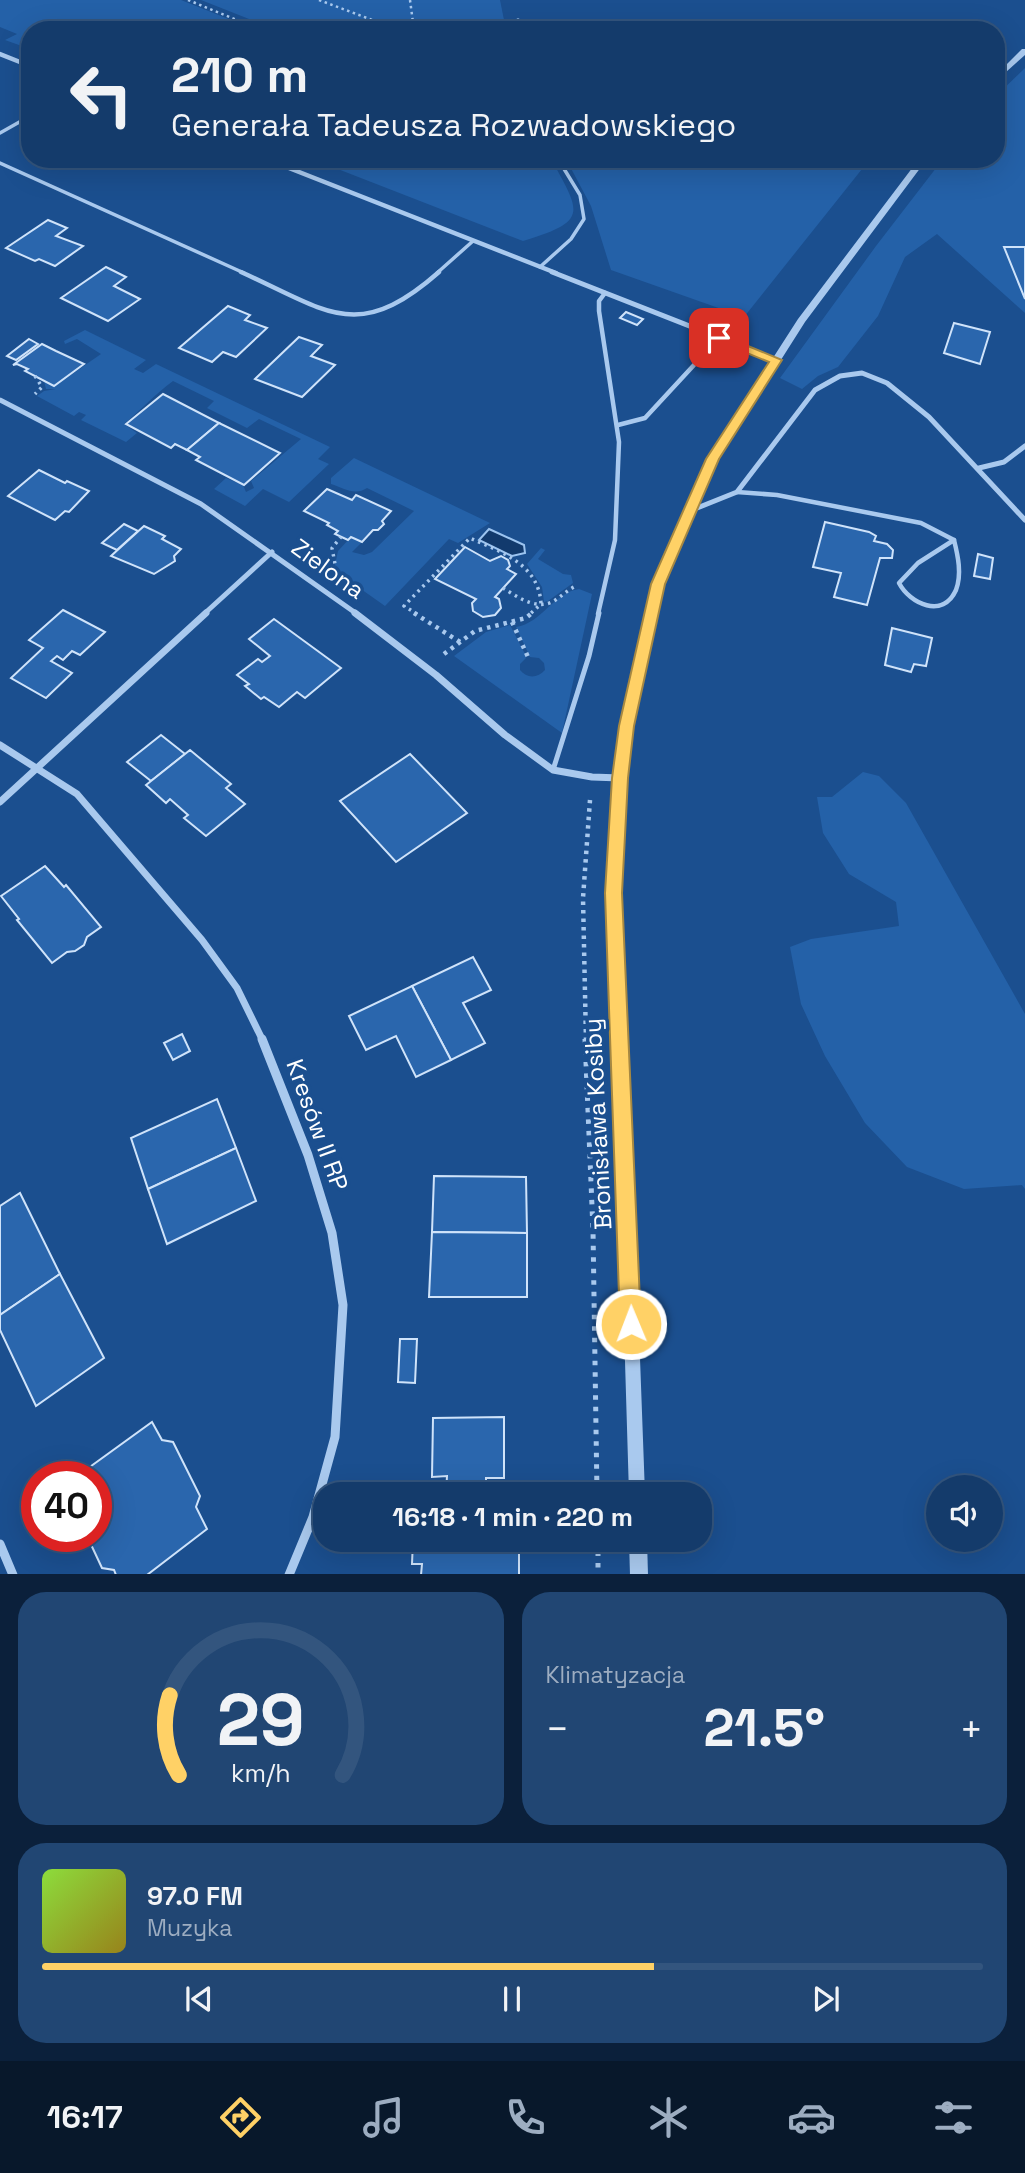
<!DOCTYPE html>
<html lang="pl">
<meta charset="utf-8">
<style>
body{margin:0;font-family:"Space Grotesk",sans-serif;background:#214673;color:#f1f3f6;height:100vh;display:flex;flex-direction:column;font-size:26px;white-space:nowrap}
*{box-sizing:border-box;margin:0}
p{font-size:23px;color:#9dadc1}
.icon{flex:none;width:38px;height:38px;fill:none;stroke:currentColor;stroke-width:2;stroke-linecap:round;stroke-linejoin:round}
.map{position:relative;height:1574px;overflow:hidden}
.panel{display:flex;flex-direction:column;gap:18px;padding:18px;background:#0b203b;flex:1}
.panel>*{flex:none}
.banner{position:absolute;left:21px;top:21px;width:984px;height:147px;border-radius:28px;box-shadow:0 7px 28px #0002,0 0 0 2px #33557e;background:#143b6b;color:#f1f3f6;overflow:hidden}
.tools{position:absolute;left:926px;top:1475px;display:grid;gap:14px}
.tools a{display:grid;place-items:center;width:77px;height:77px;border-radius:50%;background:#143b6b;box-shadow:0 7px 28px #0002,0 0 0 2px #33557e;font-size:35px}
.speed{position:absolute;left:21px;top:1461px;display:flex;gap:14px;font-size:35px;font-weight:700;text-align:center}
.speed>*{display:grid;place-content:center;width:91px;height:91px;border-radius:50%;background:#143b6b;box-shadow:0 7px 28px #0002,0 0 0 2px #33557e;line-height:1}
.speed .limit{border:10px solid #d22;background:#fff;color:#111}
.pin{position:absolute;display:grid;place-items:center;width:60px;height:60px;color:#fff;margin:-30px;border-radius:14px;box-shadow:0 4px 10px #0006}
.me{position:absolute;width:77px;margin:-38px;rotate:359deg;stroke-linejoin:round;filter:drop-shadow(0 0 5px #0008)}
.turn{display:flex;align-items:center;gap:24px;height:147px;padding:0 35px;font-size:32px}
.turn .icon{width:91px;height:91px;stroke-width:2.5}
.turn b{display:block;font-size:49px;line-height:60px}
.big{font-size:52px;font-weight:700;line-height:1.1}
.panel .tile{flex:1;display:flex;flex-direction:column;justify-content:center;gap:10px;min-width:0;padding:0 24px;border-radius:28px;background:#214673}
.panel .dial{align-items:center;gap:0}
.dial svg{height:182px;overflow:visible;fill:none;stroke:#33557e;stroke-width:7;stroke-linecap:round;text-anchor:middle}
.dial text{fill:#f1f3f6;stroke:none}
.song{display:flex;align-items:center;gap:21px}
.cover{width:84px;height:84px;border-radius:10px;background:linear-gradient(135deg,hsl(90 70% 55%),hsl(50 70% 35%))}
.played{height:7px;border-radius:4px;background:linear-gradient(90deg,#ffd166 65%,#33557e 65%)}
.keys{display:flex;justify-content:space-around;direction:ltr}
.heat{display:flex;justify-content:space-between;align-items:center;font-size:38px;direction:ltr}
.panel .tiles{flex:1;display:grid;gap:18px;grid-template-columns:1fr 1fr}
.tile:last-child{grid-column:span 2}
.trip{position:absolute;left:313px;top:1482px;width:399px;height:70px;border-radius:28px;background:#143b6b;box-shadow:0 7px 28px #0002,0 0 0 2px #33557e;font-weight:700;line-height:70px;text-align:center}
.menu{display:flex;height:112px;justify-content:space-around;align-items:center;background:#08182b;color:#9dadc1}
.menu .icon{width:49px;height:49px}
.menu .current{color:#ffd166}
.menu b{font-size:32px;color:#f1f3f6}
.map>svg:first-child{display:block}
.green{fill:#2461a8}
.water{fill:#123a6d;stroke:#9cc4f0;stroke-width:2}
.building{fill:#2a66ad;stroke:#cfe3fa;stroke-width:2}
.lines{fill:none;stroke-linecap:round;stroke-linejoin:round}
.path-far3{stroke:#a9c9ee;stroke-width:2.5;stroke-dasharray:2.5 3.5;stroke-linecap:butt}
.path-far2{stroke:#a9c9ee;stroke-width:3.5;stroke-dasharray:2.5 4.5;stroke-linecap:butt}
.path-far1{stroke:#a9c9ee;stroke-width:4.5;stroke-dasharray:3.5 5;stroke-linecap:butt}
.path{stroke:#a9c9ee;stroke-width:5;stroke-dasharray:4.5 7;stroke-linecap:butt}
.service-far2{stroke:#a9c9ee;stroke-width:3.5}
.service-far1{stroke:#a9c9ee;stroke-width:4.5}
.service{stroke:#a9c9ee;stroke-width:5}
.minor-far3{stroke:#a9c9ee;stroke-width:4.5}
.minor-far2{stroke:#a9c9ee;stroke-width:5}
.minor-far1{stroke:#a9c9ee;stroke-width:7}
.minor{stroke:#a9c9ee;stroke-width:9}
.tertiary{fill:#a9c9ee;fill-rule:evenodd}
.route{fill:#ffd166;stroke:#a68842;stroke-width:2}
.labels{text-anchor:middle;stroke-width:7;stroke-linejoin:round;paint-order:stroke}
.street-label{font-size:24px;fill:#fff;stroke:#1b4f8f}
</style>
<div class="map">
<svg width="1025" height="1575" viewBox="0 0 1025 1575">
<rect width="100%" height="100%" fill="#1b4f8f"/>
<g class="green">
<polygon points="0,0 181,0 256,30 30,30 30,49 5,40 17,34 0,27"/>
<polygon points="201,0 500,0 506,30 277,30"/>
<polygon points="1025,68 1025,247 1004,247 1025,299 1025,313 937,234 905,257 878,316 838,367 818,376 802,389 780,378 876,246 943,159 996,159 996,96"/>
<path d="M 312,159 L 551,159 C 581,213 589,221 523,241 Z"/>
<polygon points="566,159 870,159 744,317 611,270 591,206"/>
<path d="M 85,330 L 146,360 L 134,369 L 143,373 L 156,364 L 330,447 L 318,459 L 329,464 L 289,502 L 263,489 L 245,506 L 214,489 L 226,478 L 243,485 L 246,492 L 254,488 L 251,481 L 301,439 L 259,419 L 247,428 L 207,408 L 214,401 L 173,381 C 154,395 141,410 124,424 L 137,433 L 126,442 L 81,420 L 86,415 L 79,412 L 74,416 L 37,396 L 44,391 L 56,389 L 46,389 L 44,381 L 55,386 L 101,354 L 77,339 L 65,344 L 64,341 Z"/>
<path d="M 354,458 L 490,523 L 458,543 L 449,539 L 385,606 L 334,570 L 338,551 L 351,537 L 362,542 L 352,552 L 364,555 L 372,552 L 414,511 L 367,488 C 355,496 343,488 331,484 L 331,478 Z"/>
<polygon points="541,548 545,550 538,559 563,574 571,575 573,583 548,601 544,602 542,587 527,564"/>
<path d="M 579,589 L 592,594 L 562,733 L 454,656 L 486,632 L 510,625 L 525,654 L 526,658 L 520,664 L 520,670 C 527,679 538,678 545,670 L 544,663 L 539,658 L 530,657 L 516,627 C 542,623 553,593 579,589 Z"/>
<polygon points="863,772 879,776 906,803 1025,1014 1025,1189 1022,1185 964,1189 907,1167 865,1123 825,1056 801,1004 790,947 811,939 899,926 896,902 849,874 823,833 817,797 832,797"/>
</g>
<polygon class="water" points="489,529 524,545 525,553 512,556 479,540"/>
<g class="building">
<polygon points="48,220 67,228 56,236 83,246 55,266 39,259 35,261 6,248"/>
<polygon points="1004,247 1025,247 1025,299"/>
<polygon points="106,267 126,277 114,286 140,299 108,321 61,298"/>
<polygon points="228,306 250,315 245,320 267,328 236,357 223,352 212,362 179,348"/>
<polygon points="626,312 643,319 637,325 620,318"/>
<polygon points="954,323 990,332 980,364 944,353"/>
<polygon points="299,337 322,345 311,356 335,365 302,397 255,379"/>
<polygon points="29,339 38,344 16,360 7,356"/>
<polygon points="42,344 56,351 84,364 54,386 25,371 28,369 17,364 13,365"/>
<polygon points="163,394 219,423 187,450 175,444 171,448 126,424"/>
<polygon points="219,423 280,453 244,485 196,460 200,457 187,450"/>
<polygon points="39,470 65,483 67,481 89,491 69,512 65,511 55,520 8,496"/>
<polygon points="327,489 352,500 356,495 391,511 382,521 384,524 378,530 373,530 362,542 351,537 348,540 335,534 338,531 327,525 329,523 304,511"/>
<polygon points="825,522 869,532 876,536 874,541 887,544 893,550 892,558 880,558 867,605 834,597 841,573 813,567"/>
<polygon points="124,524 138,531 117,550 102,543"/>
<polygon points="144,526 165,536 162,539 181,549 174,556 175,561 154,574 111,556"/>
<polygon points="465,547 490,561 501,556 508,560 510,566 507,569 516,574 495,597 499,599 501,608 495,615 483,617 473,611 472,603 476,599 435,579"/>
<polygon points="978,554 993,558 990,579 974,576"/>
<polygon points="63,610 105,632 80,655 72,651 63,660 57,656 51,661 72,673 46,698 11,678 43,648 29,640"/>
<polygon points="274,619 341,668 305,698 297,692 279,707 264,697 261,699 245,686 249,684 237,675 258,659 262,662 270,656 249,639"/>
<polygon points="892,628 932,638 926,666 914,664 911,672 885,665"/>
<polygon points="161,735 185,754 151,781 127,762"/>
<polygon points="190,750 231,784 226,788 245,804 206,836 184,818 188,815 170,799 166,803 146,785"/>
<polygon points="410,754 467,813 396,862 340,801"/>
<polygon points="45,866 64,887 66,885 101,927 87,937 84,945 75,951 67,952 52,963 17,920 19,919 1,896"/>
<polygon points="473,957 491,990 463,1003 485,1043 451,1060 412,986"/>
<polygon points="412,986 451,1060 416,1077 396,1036 366,1050 349,1016"/>
<polygon points="182,1034 190,1051 173,1060 164,1043"/>
<polygon points="217,1099 236,1148 148,1189 131,1138"/>
<polygon points="236,1148 256,1201 167,1244 148,1189"/>
<polygon points="434,1176 526,1177 527,1233 432,1232"/>
<polygon points="20,1193 60,1274 0,1315 0,1206"/>
<polygon points="432,1232 527,1233 527,1297 429,1297"/>
<polygon points="60,1274 104,1358 36,1406 0,1330 0,1315"/>
<polygon points="400,1339 417,1339 415,1383 398,1382"/>
<polygon points="504,1417 504,1478 486,1478 486,1494 446,1494 447,1476 432,1477 433,1418"/>
<polygon points="152,1422 162,1440 173,1442 200,1496 196,1507 207,1529 147,1575 116,1575 114,1570 102,1568 87,1536 96,1536 96,1477 76,1477"/>
<polygon points="413,1540 519,1540 519,1575 421,1575 422,1564 412,1564"/>
</g>
<g class="lines">
<g class="path-far3">
<polyline points="188,0 261,30"/>
<polyline points="319,0 399,30"/>
<polyline points="410,0 414,30"/>
</g>
<g class="path-far2">
<polyline points="35,376 42,387 35,394"/>
<polyline points="331,569 335,564 332,548 341,537"/>
<path d="M 503,588 C 516,596 535,610 552,602 C 560,598 567,590 576,586"/>
<path d="M 417,614 L 404,606 L 470,538 C 501,552 539,564 541,604 L 530,614"/>
</g>
<g class="path-far1">
<polyline points="414,613 460,642"/>
<polyline points="512,622 528,657"/>
<polyline points="444,654 475,631 526,618 532,613"/>
<polyline points="586,1041 583,898 590,800"/>
</g>
<g class="path">
<polyline points="585,1039 593,1230 597,1494"/>
<polyline points="598,1540 598,1575"/>
</g>
<g class="service-far2">
<polyline points="518,20 518,30"/>
<polyline points="0,133 30,116"/>
<polyline points="0,163 244,273"/>
<polyline points="540,267 571,239 584,219 580,195 558,159"/>
<polyline points="437,273 473,241"/>
</g>
<g class="service-far1">
<path d="M 241,272 C 328,311 357,344 439,272"/>
<polyline points="618,425 645,418 694,365"/>
<polyline points="737,492 777,495 921,523 954,540"/>
<path d="M 954,540 C 958,556 962,574 956,590 C 943,619 910,604 899,583 L 918,563 Z"/>
<polyline points="598,614 615,540 619,442 599,311 599,301 605,293"/>
</g>
<polyline class="service" points="553,770 589,656 599,613"/>
<g class="minor-far3">
<polyline points="0,54 30,66"/>
<polyline points="266,159 556,273"/>
</g>
<g class="minor-far2">
<polyline points="552,272 776,360"/>
<polyline points="0,400 201,504 357,614"/>
<polyline points="979,468 1004,462 1025,446"/>
<polyline points="692,510 737,492 815,390 840,376 862,373 887,383 929,417 1025,520"/>
<polyline points="204,614 272,552"/>
</g>
<g class="minor-far1">
<polyline points="355,613 436,675 505,735 553,770 592,777 620,778"/>
<polyline points="0,745 77,794 202,940 237,988 263,1041"/>
<polyline points="0,802 206,613"/>
</g>
<g class="minor">
<polyline points="262,1039 308,1155 332,1233 343,1305 335,1437 313,1517 289,1575"/>
<polyline points="0,1544 13,1575"/>
</g>
<g class="tertiary">
<polygon points="1022,49 1025,49 1025,55 996,81 996,75"/>
<polygon points="919,159 927,159 805,322 718,459 663,584 632,726 626,778 619,893 625,1036 634,1195 645,1494 629,1494 620,1195 611,1036 607,893 614,778 620,726 653,584 708,459 798,319"/>
<polygon points="629,1540 647,1540 648,1575 630,1575"/>
</g>
</g>
<polygon class="route" points="719,334 782,360 719,459 665,584 634,726 628,778 622,893 641,1324 638,1331 631,1334 623,1331 620,1324 605,893 612,778 619,726 651,584 706,459 769,362 715,340 715,335"/>
<g class="labels">
<g class="street-label">
<text transform="translate(328 569) rotate(36)" y="8">Zielona</text>
<text transform="translate(598 1124) rotate(-93)" y="8">Bronisława Kosiby</text>
<text transform="translate(317 1125) rotate(70)" y="8">Kresów II RP</text>
</g>
</g>
</svg>
<div class="tools">
<a><svg class="icon" aria-label="sound" viewBox="0 0 24 24"><path d="M4 9h4l5-4v14l-5-4H4zM17 9q2 3 0 6"/></svg></a>
</div>
<div class="speed"><div class="limit">40</div></div>
<div class="pin" style="left:719px;top:338px;background:#d93025"><svg class="icon" aria-label="arrive" viewBox="0 0 24 24"><path d="M6 21V4h12l-3 4 3 4H6"/></svg></div>
<svg class="me" style="left:631px;top:1324px" viewBox="-20 -20 40 40"><circle r="17" fill="#ffd166" stroke="#fff" stroke-width="3"/><path d="M0-11L8 9 0 5-8 9z" fill="#fff"/></svg>
<div class="trip">16:18 · 1 min · 220 m</div>
<div class="banner">
<div class="turn"><svg class="icon" aria-label="left" viewBox="0 0 24 24"><path d="M17 20v-9H6M10 6l-5 5 5 5"/></svg><div><b>210 m</b>Generała Tadeusza Rozwadowskiego</div></div>
</div>
</div>
<section class="panel">
<div class="tiles">
<div class="tile dial"><svg viewBox="0 0 100 80">
<path d="M14 69A42 42 0 1 1 86 69"/>
<path d="M14 69A42 42 0 0 1 10 34" stroke="#ffd166"/>
<text x="50" y="56" font-size="32" font-weight="700">29</text>
<text x="50" y="72" font-size="11">km/h</text>
</svg></div>
<div class="tile"><p>Klimatyzacja</p>
<div class="heat"><a>−</a><b class="big">21.5°</b><a>+</a></div>
</div>
<div class="tile">
<div class="song"><i class="cover"></i><div><b>97.0 FM</b><p>Muzyka</p></div></div>
<div class="played"></div>
<div class="keys"><svg class="icon" aria-label="previous" viewBox="0 0 24 24"><path d="M18 5L8 12l10 7zM5 5v14"/></svg><svg class="icon" aria-label="pause" viewBox="0 0 24 24"><path d="M8 5v14M16 5v14"/></svg><svg class="icon" aria-label="next" viewBox="0 0 24 24"><path d="M6 5l10 7-10 7zM19 5v14"/></svg></div>
</div>
</div>
</section>
<nav class="menu">
<b>16:17</b>
<svg class="icon current" aria-label="directions" viewBox="0 0 24 24"><path d="M12 3l9 9-9 9-9-9zM9 14v-3h6M13 9l2 2-2 2"/></svg>
<svg class="icon" aria-label="music" viewBox="0 0 24 24"><path d="M9 18V5l10-2v13"/><circle cx="6" cy="18" r="3"/><circle cx="16" cy="16" r="3"/></svg>
<svg class="icon" aria-label="phone" viewBox="0 0 24 24"><path d="M5 4h4l2 5-3 2q2 4 5 5l2-3 5 2v4C11 20 4 13 5 4z"/></svg>
<svg class="icon" aria-label="climate" viewBox="0 0 24 24"><path d="M12 3v18M4 7l16 10M4 17L20 7"/></svg>
<svg class="icon" aria-label="car" viewBox="0 0 24 24"><path d="M5 17H2v-5l4-1 3-4h7l3 4 3 1v5h-3M9 17h6M6 11h13"/><circle cx="7" cy="17" r="2"/><circle cx="17" cy="17" r="2"/></svg>
<svg class="icon" aria-label="filters" viewBox="0 0 24 24"><path d="M4 7h16M4 17h16"/><circle cx="9" cy="7" r="2"/><circle cx="15" cy="17" r="2"/></svg>
</nav>
